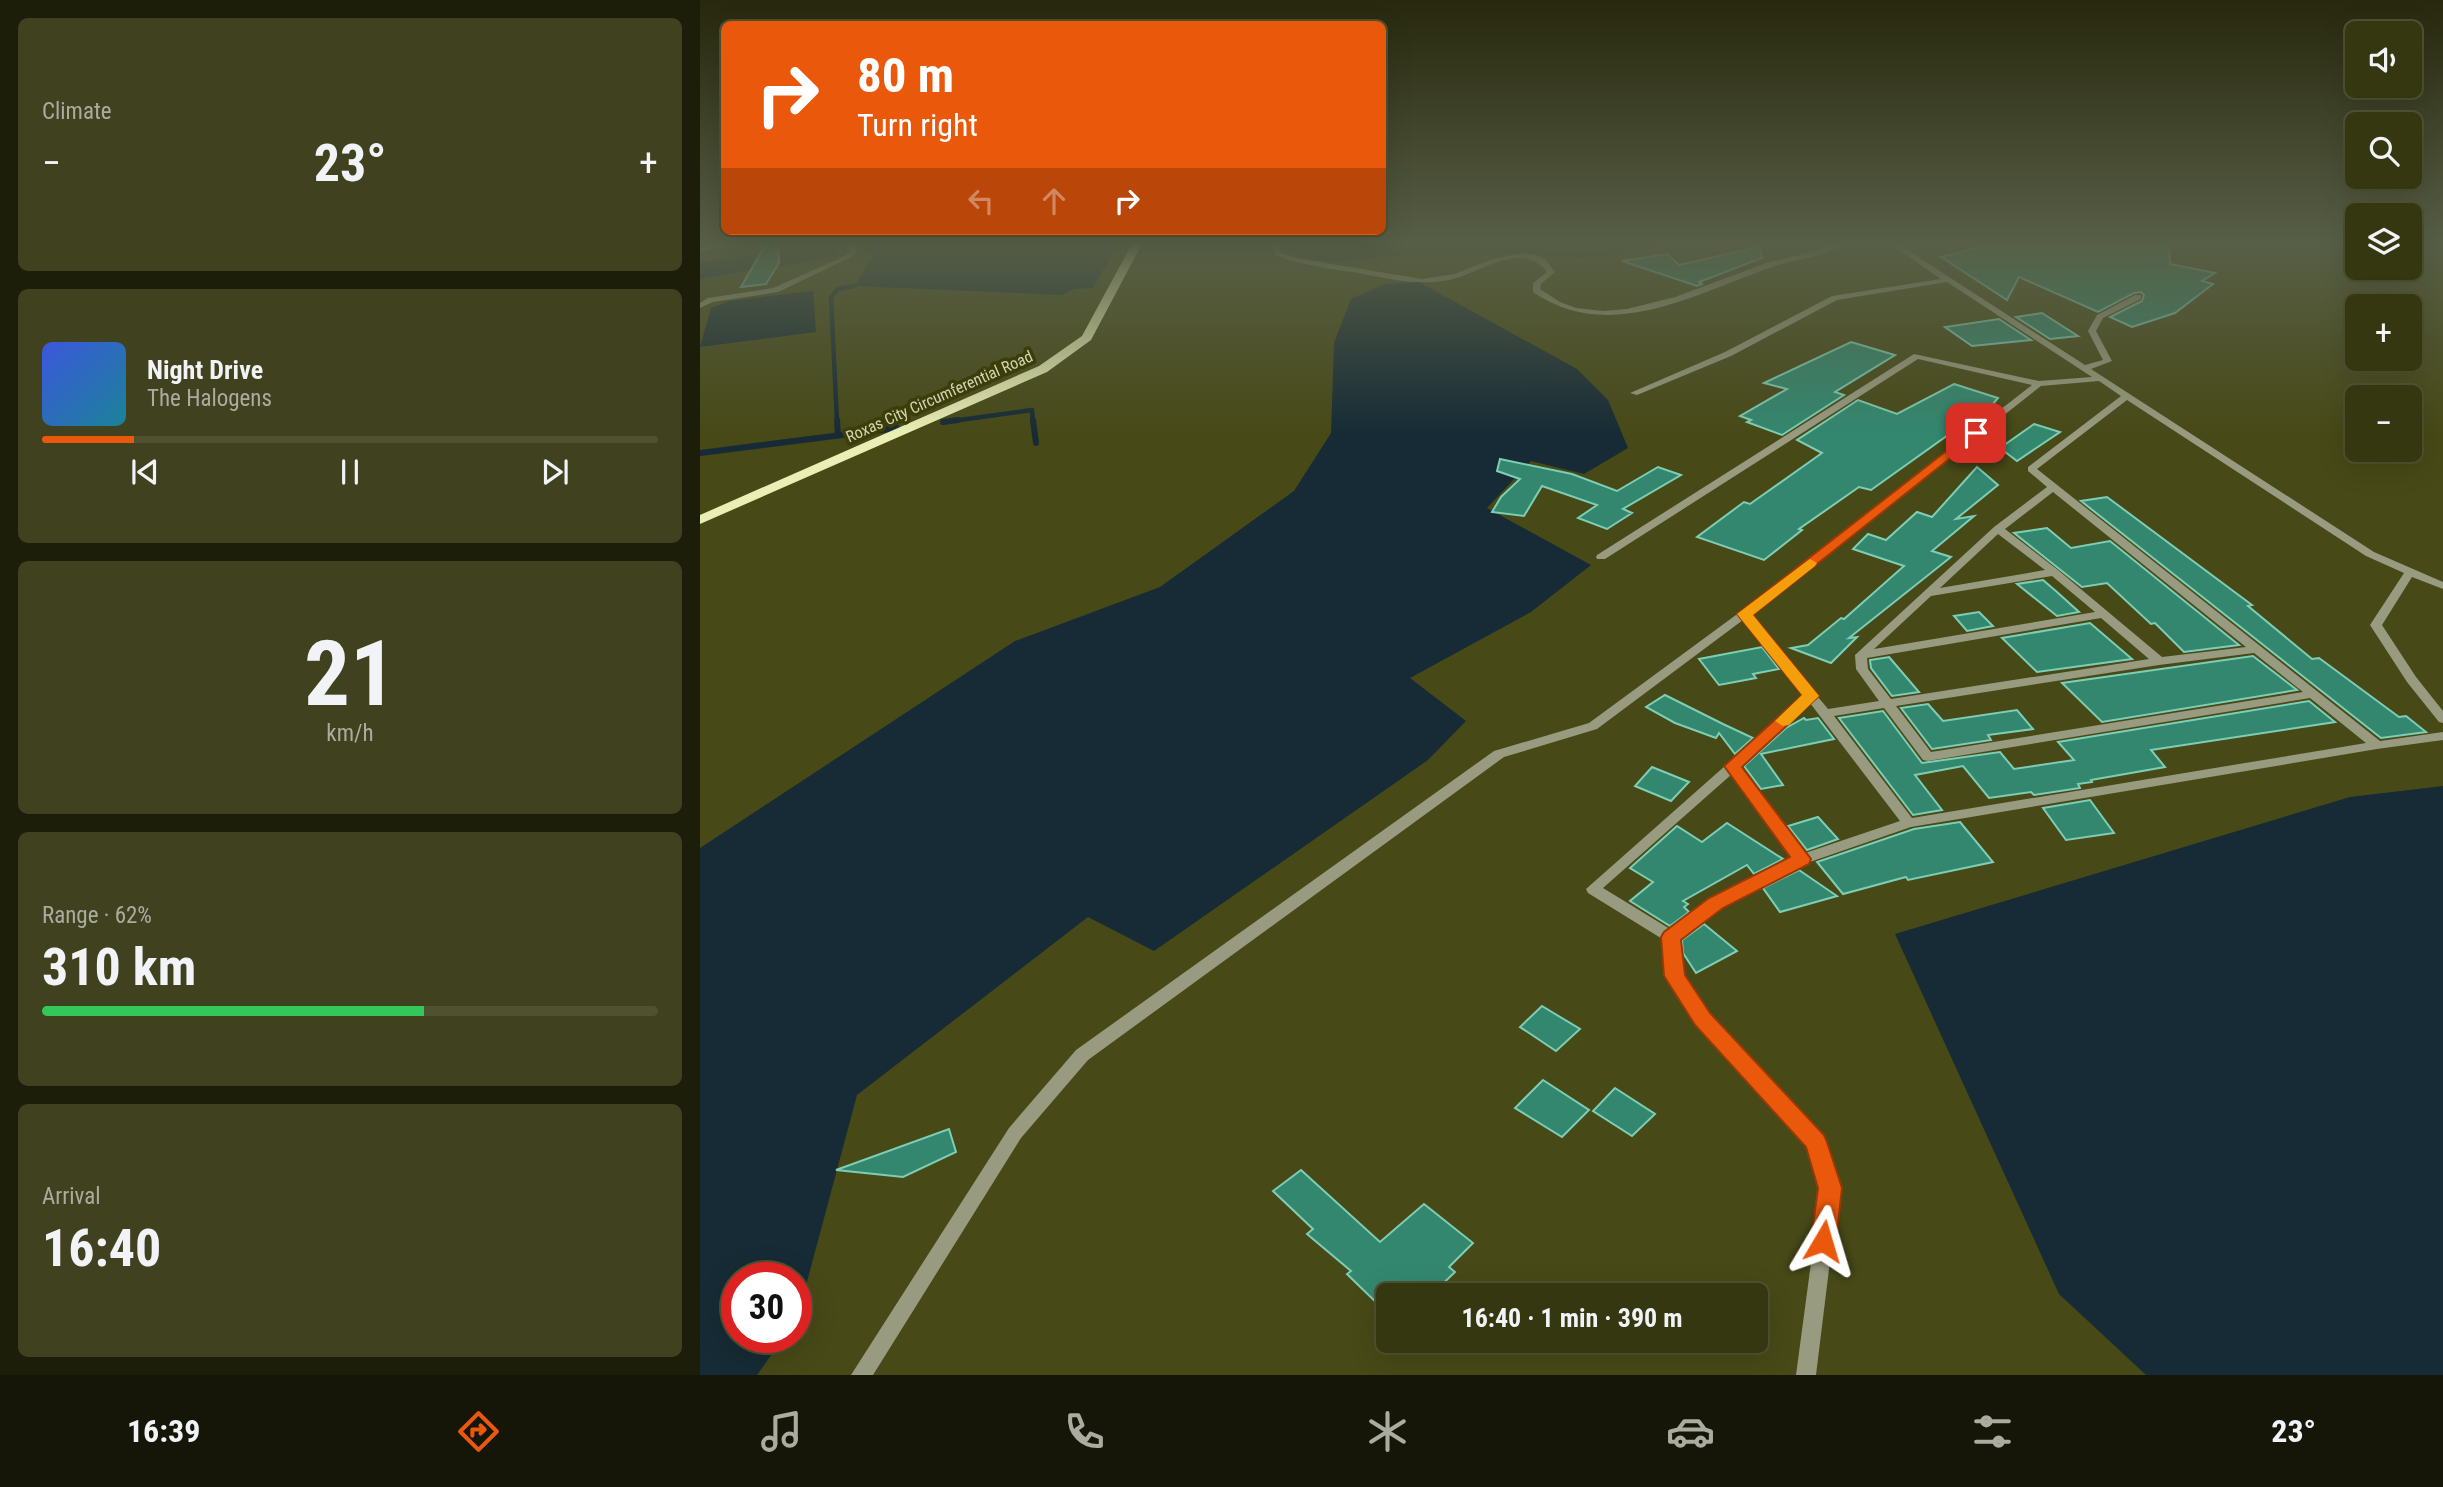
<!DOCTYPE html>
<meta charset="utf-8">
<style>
body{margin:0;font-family:"Roboto Condensed",sans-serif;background:#40421f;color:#f1f3f6;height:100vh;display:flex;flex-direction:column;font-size:26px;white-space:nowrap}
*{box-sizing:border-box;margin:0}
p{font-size:23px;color:#aaac9f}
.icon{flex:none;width:38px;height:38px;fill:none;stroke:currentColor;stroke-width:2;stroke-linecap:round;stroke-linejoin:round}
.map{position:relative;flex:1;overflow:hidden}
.details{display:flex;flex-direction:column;gap:18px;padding:18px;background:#1d1e09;width:700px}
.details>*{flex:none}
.hud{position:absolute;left:21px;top:21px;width:665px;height:214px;border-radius:10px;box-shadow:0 7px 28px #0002,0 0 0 2px #4f5131;background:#ea580c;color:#fff;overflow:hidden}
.fabs{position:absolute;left:1645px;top:21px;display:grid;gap:14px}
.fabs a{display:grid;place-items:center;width:77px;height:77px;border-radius:10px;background:#353711;box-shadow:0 7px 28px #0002,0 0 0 2px #4f5131;font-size:35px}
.speed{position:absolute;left:21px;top:1262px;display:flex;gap:14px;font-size:35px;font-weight:700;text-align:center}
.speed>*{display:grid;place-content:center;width:91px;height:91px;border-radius:50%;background:#353711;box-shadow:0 7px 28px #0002,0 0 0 2px #4f5131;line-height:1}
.speed .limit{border:10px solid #d22;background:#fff;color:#111}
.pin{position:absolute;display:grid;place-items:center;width:60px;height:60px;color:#fff;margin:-30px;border-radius:14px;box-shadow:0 4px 10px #0006}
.me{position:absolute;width:77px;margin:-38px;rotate:7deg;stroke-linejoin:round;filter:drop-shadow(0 0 5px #0008)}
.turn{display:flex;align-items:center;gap:24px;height:147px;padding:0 21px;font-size:32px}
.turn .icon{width:91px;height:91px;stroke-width:2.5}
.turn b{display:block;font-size:49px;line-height:60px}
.lanes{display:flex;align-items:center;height:66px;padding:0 21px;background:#0003;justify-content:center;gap:35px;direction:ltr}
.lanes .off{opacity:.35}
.big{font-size:52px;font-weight:700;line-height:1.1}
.details .widget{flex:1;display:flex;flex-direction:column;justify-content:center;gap:10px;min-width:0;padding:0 24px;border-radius:10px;background:#40421f}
.details .dial{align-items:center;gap:0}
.dial b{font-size:91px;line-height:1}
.song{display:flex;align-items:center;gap:21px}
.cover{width:84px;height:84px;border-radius:10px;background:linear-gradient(135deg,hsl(230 70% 55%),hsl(190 70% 35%))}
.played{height:7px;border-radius:4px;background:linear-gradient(90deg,#ea580c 15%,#4f5131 15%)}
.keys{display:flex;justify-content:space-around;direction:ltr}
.heat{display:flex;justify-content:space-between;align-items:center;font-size:38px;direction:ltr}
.charge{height:10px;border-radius:5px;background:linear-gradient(90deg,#34c759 62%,#4f5131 0)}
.trip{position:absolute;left:676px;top:1283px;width:392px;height:70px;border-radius:10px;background:#353711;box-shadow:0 7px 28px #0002,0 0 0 2px #4f5131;font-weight:700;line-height:70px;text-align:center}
.tab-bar{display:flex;height:112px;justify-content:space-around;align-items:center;background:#151607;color:#aaac9f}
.tab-bar .icon{width:49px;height:49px}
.tab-bar .active{color:#ea580c}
.tab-bar b{font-size:32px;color:#f1f3f6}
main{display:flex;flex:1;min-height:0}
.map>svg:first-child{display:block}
.water{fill:#162b35}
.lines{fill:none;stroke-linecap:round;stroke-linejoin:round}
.stream-far1{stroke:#162b35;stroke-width:4.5}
.stream{stroke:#162b35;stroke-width:6}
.building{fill:#33876f;stroke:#7dceb4;stroke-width:2}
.minor{fill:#989b7f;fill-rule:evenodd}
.major{fill:#eaefb5;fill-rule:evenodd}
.route{fill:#ea580c;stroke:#983908;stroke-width:2}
.slow{fill:#f59e0b}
.labels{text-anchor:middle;stroke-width:7;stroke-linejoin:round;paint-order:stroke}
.far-street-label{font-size:16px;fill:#d3d6b5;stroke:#3c3e09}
</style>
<main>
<section class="details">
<div class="widget"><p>Climate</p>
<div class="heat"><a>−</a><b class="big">23°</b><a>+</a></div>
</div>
<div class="widget">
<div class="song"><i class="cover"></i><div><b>Night Drive</b><p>The Halogens</p></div></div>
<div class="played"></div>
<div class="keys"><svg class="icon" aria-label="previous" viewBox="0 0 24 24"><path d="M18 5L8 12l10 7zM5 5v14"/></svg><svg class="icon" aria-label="pause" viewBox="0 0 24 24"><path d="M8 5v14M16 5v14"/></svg><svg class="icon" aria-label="next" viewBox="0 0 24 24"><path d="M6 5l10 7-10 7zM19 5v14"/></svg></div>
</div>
<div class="widget dial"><b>21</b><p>km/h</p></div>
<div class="widget"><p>Range · 62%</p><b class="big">310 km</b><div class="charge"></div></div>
<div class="widget"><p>Arrival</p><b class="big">16:40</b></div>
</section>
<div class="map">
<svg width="1743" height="1375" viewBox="0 0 1743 1375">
<rect width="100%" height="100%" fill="#474917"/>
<g class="water">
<polygon points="131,242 139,256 0,279 0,263"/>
<polygon points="163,242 419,242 393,288 374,289 362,295 155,286 173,255"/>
<polygon points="660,242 1026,242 933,249 901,257 880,258 797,252 760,254 741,251 636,262 612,260 588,252 586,244 636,249 658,245"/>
<polygon points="719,282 877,369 908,400 928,448 884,474 831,461 787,508 891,565 831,612 710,678 766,721 728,760 454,951 388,917 157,1095 97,1319 96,1278 37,1278 37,1337 84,1337 57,1375 0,1375 0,848 315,641 460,587 594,491 631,433 634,343 651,299 685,284"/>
<polygon points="113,291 116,332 0,347 11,308 29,301"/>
<polygon points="1743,786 1743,1375 1446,1375 1359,1294 1195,934 1650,797"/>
</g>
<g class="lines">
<g class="stream-far1">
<polyline points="137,422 131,297 138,289 155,286"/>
<polyline points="245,422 332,410 333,422"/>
</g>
<g class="stream">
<polyline points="137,420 138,435"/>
<polyline points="333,420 336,443"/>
<polyline points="243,422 258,420"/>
<polyline points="0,453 197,428"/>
</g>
</g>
<g class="building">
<polygon points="67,242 78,242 79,263 66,284 41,287"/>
<polygon points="1299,242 1469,242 1470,264 1515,273 1502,281 1513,284 1475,313 1432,327 1410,317 1442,301 1444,295 1441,292 1434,293 1398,312 1319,277 1307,300 1241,257"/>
<polygon points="1059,247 1062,258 999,282 1002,284 997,286 922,261 967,254 979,265"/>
<polygon points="1342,313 1378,336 1350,339 1316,317"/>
<polygon points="1299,319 1331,340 1272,346 1245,327"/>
<polygon points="1151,342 1195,355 1135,392 1144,395 1082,435 1047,422 1051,420 1040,416 1087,389 1064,383"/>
<polygon points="1254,384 1298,398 1279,421 1272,418 1171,490 1159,487 1099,529 1102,530 1064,560 997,537 1044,502 1050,504 1122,453 1097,440 1158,400 1197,414"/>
<polygon points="1334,424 1360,432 1317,461 1300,448"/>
<polygon points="800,459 872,474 917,491 958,467 981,475 923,509 932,513 907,529 878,518 897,505 842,486 824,516 792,512 801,497 820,479 797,471"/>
<polygon points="1277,467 1298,485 1256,519 1274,516 1232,551 1251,557 1149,638 1157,637 1131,663 1091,648 1108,645 1141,618 1144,619 1204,566 1153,549 1168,534 1186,540 1217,512 1232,517"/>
<polygon points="1407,497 1552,605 1548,606 1612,659 1619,658 1699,717 1706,716 1726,732 1681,738 1381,501"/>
<polygon points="1347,528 1371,548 1410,541 1539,645 1484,652 1455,623 1451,624 1407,583 1382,587 1314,533"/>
<polygon points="1343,580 1357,592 1379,612 1357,616 1317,584"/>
<polygon points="1279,612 1293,626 1267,631 1254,616"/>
<polygon points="1390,623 1432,659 1337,672 1302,638"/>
<polygon points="1062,647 1079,669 1053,674 1056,678 1019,685 999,659"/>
<polygon points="1553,656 1597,690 1402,722 1362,683"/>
<polygon points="1189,657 1219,692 1192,696 1171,668 1170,660"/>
<polygon points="965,695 1023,724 1053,738 1035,754 1019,733 1016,738 975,723 946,707"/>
<polygon points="1609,701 1635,722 1451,750 1465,767 1391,780 1392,782 1378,784 1380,788 1334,795 1331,792 1289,798 1263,766 1215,775 1242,810 1213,815 1139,718 1183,711 1222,763 1300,752 1314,769 1374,760 1358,742"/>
<polygon points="1228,704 1243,721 1317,710 1333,729 1288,735 1291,740 1232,749 1201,708"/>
<polygon points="1104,718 1106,720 1118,718 1134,739 1061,754 1083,785 1061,789 1044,766 1086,728"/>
<polygon points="952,767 989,782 971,801 935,786"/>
<polygon points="1390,800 1414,833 1366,840 1343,808"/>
<polygon points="1118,817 1138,839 1107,850 1088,826"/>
<polygon points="1260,822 1293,862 1208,880 1206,877 1143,894 1117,862 1214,829"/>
<polygon points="1027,823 1083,859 1054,874 1047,865 983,901 988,904 984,907 989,912 970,926 930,901 953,882 930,868 977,826 1002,842"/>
<polygon points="1099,870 1137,896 1080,912 1063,888"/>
<polygon points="1004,924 1037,951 996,973 983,953 982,940"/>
<polygon points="842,1006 880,1029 856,1051 820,1027"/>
<polygon points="843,1080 889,1110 862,1137 815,1108"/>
<polygon points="915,1088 955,1114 932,1136 893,1111"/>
<polygon points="249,1129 256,1152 203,1177 136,1170"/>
<polygon points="601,1170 680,1242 724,1204 773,1243 749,1267 755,1272 731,1295 688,1295 688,1314 647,1274 651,1271 607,1234 613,1229 573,1191"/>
</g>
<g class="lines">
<g class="minor">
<polygon points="32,242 49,242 0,251 0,247"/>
<polygon points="149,242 155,242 157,252 149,258 78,292 13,302 0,308 0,303 8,298 73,288 145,256 150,251"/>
<path d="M 571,242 L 577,242 L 581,253 L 595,258 L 722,279 L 754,274 L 793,259 L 822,253 L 836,255 L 846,260 L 855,272 L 841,284 L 840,289 L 860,302 L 876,308 L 903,311 L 927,309 L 975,297 L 1069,262 L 1116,251 L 1139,242 L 1147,242 C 1126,258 1096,258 1072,267 C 996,293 909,345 833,292 L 833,283 L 847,272 C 823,239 779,274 749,280 C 718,286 689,279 659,273 C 636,270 613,266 591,261 L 576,255 Z"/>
<path d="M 1187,242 L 1195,242 L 1385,365 L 1403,360 L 1388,331 L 1397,315 L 1435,295 L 1441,295 L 1441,299 L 1403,318 L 1396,331 L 1412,361 L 1391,369 L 1674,552 L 1743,582 L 1743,589 L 1712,577 L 1682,625 L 1716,677 L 1743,711 L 1743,723 L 1739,722 L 1707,682 L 1670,625 L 1704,573 L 1666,556 L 1427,400 L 1337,469 L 1680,741 L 1743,732 L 1743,740 L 1677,749 L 1211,827 L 1107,863 L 1021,907 L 979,939 L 982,975 L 1008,1014 L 1122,1137 L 1125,1142 L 1139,1188 L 1116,1375 L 1096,1375 L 1121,1188 L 1108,1146 L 996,1024 L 966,976 L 964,940 L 888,893 L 886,889 L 1104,696 L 1043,620 L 897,729 L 804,757 L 388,1060 L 321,1138 L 173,1375 L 151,1375 L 309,1128 L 376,1050 L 794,751 L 889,723 L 1040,612 L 1332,385 L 1218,359 L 905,559 L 897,559 L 896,557 L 897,555 L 1214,354 L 1339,381 L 1392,377 L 1247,282 L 1137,300 L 1031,356 L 937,395 L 930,393 L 1025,352 L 1132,296 L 1241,279 ZM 1399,381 L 1421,396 L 1328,467 L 1328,471 L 1347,487 L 1294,527 L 1155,655 L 1156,669 L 1179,701 L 1128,709 L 1050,615 L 1341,386 ZM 1353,492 L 1546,647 L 1462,657 L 1358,570 L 1305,529 ZM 1298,534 L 1345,570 L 1240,588 ZM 1352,576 L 1395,612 L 1174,649 L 1231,596 ZM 1401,618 L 1449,659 L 1191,699 L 1168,669 L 1167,658 ZM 1554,653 L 1603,692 L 1231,752 L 1196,706 L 1459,665 ZM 1610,698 L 1666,743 L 1212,818 L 1134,716 L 1184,708 L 1223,760 L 1228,761 ZM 1110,703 L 1200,821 L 1105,853 L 1040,766 ZM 1032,774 L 1093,857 L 1011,899 L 970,929 L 903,888 Z"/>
</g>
<polygon class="major" points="433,242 443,242 391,340 347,372 0,524 0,515 339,366 382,336"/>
</g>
<linearGradient id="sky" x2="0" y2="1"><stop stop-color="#27280d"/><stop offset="0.56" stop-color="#585f47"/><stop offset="1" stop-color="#585f47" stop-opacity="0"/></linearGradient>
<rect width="1743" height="434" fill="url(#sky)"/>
<polygon class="route" points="1272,431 1282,433 1053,615 1119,696 1042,767 1111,859 1109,864 1023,908 981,940 985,975 1010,1013 1124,1135 1127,1142 1142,1188 1136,1241 1132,1249 1123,1253 1115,1249 1111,1241 1118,1188 1106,1147 995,1025 964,976 961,937 964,932 1009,898 1090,857 1024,766 1102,695 1037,614"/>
<polygon class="slow" points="1110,559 1117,563 1115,566 1053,615 1119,696 1089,725 1083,726 1075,721 1102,695 1037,614"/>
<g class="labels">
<g class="far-street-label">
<text transform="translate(239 396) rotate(-24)" y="6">Roxas City Circumferential Road</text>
</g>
</g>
</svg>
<div class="fabs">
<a><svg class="icon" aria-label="sound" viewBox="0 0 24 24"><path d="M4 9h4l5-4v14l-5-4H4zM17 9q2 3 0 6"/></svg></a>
<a><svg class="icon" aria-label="search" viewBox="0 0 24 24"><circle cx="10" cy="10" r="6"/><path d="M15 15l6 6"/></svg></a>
<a><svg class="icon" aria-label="layers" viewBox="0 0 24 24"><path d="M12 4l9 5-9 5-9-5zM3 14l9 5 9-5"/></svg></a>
<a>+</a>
<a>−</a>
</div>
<div class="speed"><div class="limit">30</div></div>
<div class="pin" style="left:1276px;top:433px;background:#d93025"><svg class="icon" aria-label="arrive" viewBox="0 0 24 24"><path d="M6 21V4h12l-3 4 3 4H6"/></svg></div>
<svg class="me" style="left:1123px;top:1241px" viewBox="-20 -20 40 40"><path d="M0-17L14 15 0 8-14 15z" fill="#ea580c" stroke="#fff" stroke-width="4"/></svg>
<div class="trip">16:40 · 1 min · 390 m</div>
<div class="hud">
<div class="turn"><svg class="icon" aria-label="right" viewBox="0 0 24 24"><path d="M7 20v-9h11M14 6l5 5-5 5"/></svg><div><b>80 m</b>Turn right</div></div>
<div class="lanes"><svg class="icon off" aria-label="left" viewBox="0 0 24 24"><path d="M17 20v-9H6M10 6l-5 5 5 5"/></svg><svg class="icon off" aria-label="ahead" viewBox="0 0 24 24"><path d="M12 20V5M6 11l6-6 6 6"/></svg><svg class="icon" aria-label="right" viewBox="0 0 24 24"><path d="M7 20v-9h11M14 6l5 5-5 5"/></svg></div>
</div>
</div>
</main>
<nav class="tab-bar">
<b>16:39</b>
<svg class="icon active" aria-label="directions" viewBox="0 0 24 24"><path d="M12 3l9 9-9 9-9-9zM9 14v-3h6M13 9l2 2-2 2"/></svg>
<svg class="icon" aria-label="music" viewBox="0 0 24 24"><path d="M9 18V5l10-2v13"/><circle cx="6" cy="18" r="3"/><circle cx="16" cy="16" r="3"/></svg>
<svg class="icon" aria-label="phone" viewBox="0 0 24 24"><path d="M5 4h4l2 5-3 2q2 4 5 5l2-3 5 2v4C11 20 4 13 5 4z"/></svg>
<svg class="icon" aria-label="climate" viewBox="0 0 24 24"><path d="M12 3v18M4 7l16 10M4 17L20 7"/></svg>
<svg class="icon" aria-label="car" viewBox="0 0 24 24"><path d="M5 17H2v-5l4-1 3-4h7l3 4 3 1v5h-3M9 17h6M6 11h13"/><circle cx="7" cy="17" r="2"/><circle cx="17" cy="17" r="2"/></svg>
<svg class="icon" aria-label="filters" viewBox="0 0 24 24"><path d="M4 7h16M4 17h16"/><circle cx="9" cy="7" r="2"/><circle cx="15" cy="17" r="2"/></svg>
<b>23°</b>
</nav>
